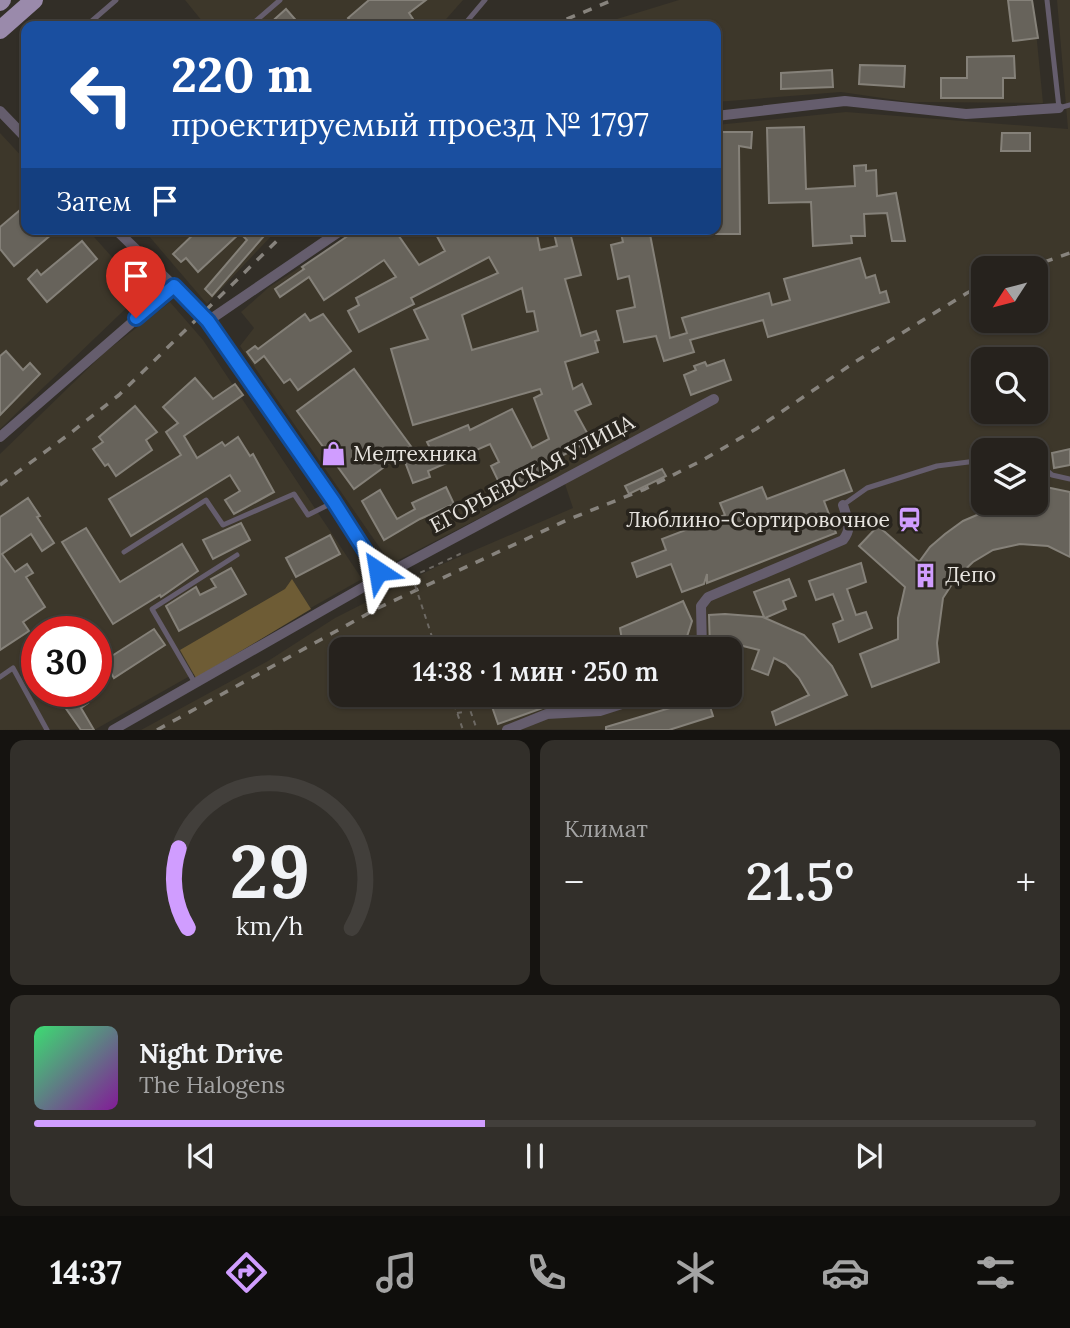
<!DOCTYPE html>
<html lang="ru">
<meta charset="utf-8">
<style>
body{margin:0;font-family:Lora,serif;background:#322f2a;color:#f1f3f6;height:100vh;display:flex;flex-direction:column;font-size:26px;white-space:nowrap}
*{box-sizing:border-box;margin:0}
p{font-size:23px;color:#a4a4a4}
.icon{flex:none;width:38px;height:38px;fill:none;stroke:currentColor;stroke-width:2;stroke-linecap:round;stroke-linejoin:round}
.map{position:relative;height:730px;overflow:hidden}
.side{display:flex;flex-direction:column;gap:10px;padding:10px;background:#151310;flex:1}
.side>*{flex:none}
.banner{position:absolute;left:21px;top:21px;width:700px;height:214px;border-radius:14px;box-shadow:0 2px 5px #0004,0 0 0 2px #423f3b;background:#1a4fa0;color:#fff;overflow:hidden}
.needle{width:46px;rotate:234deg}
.tools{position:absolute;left:971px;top:256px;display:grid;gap:14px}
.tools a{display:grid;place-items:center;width:77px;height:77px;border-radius:14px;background:#26221d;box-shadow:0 2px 5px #0004,0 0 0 2px #423f3b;font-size:35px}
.speed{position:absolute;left:21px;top:616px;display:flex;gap:14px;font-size:35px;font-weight:700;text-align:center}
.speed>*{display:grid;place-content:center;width:91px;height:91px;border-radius:50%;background:#26221d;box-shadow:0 2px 5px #0004,0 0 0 2px #423f3b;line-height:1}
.speed .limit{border:10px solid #d22;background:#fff;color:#111}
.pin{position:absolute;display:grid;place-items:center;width:60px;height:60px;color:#fff;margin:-72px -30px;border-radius:50% 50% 50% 0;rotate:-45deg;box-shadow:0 0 7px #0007}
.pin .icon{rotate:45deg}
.me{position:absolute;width:77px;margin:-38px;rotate:327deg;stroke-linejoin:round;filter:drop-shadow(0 0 5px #0008)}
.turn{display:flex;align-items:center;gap:24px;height:147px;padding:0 35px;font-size:32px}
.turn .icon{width:91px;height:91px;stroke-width:2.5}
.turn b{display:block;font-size:49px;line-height:60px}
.then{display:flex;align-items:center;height:66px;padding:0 35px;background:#0003;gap:14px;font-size:26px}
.big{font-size:52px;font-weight:600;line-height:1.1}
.side .card{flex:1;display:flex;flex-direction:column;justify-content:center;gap:10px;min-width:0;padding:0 24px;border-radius:14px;background:#322f2a}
.side .dial{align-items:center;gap:0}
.dial svg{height:182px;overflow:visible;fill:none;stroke:#423f3b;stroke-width:7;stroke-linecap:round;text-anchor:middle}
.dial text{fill:#f1f3f6;stroke:none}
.song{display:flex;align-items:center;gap:21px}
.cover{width:84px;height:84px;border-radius:10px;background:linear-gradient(135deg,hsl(140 70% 55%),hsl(290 70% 35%))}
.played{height:7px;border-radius:4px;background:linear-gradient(90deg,#d09dff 45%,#423f3b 45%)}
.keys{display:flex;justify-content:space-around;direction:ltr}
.heat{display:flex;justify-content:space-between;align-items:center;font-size:38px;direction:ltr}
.side .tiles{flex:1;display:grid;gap:10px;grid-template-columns:1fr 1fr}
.card:last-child{grid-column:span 2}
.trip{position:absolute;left:329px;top:637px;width:413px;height:70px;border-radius:14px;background:#26221d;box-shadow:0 2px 5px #0004,0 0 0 2px #423f3b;font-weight:600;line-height:70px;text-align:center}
.menu{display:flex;height:112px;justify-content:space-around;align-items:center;background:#0f0e0c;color:#a4a4a4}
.menu .icon{width:49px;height:49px}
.menu .active{color:#d09dff}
.menu b{font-size:32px;color:#f1f3f6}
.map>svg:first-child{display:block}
.built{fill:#3d372a;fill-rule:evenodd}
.forest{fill:#6e5c35}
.building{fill:#67635b;stroke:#858179;stroke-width:2;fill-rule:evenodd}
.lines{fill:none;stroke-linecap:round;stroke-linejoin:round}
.path{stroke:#6d6963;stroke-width:2;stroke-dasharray:5 5;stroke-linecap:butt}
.service{stroke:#655d6d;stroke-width:5}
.minor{stroke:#655d6d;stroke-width:10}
.primary{stroke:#9a8aab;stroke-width:18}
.rail{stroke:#87837d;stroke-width:3.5;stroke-dasharray:9 9;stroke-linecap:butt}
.path-bridge{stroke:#6d6963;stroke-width:2;stroke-dasharray:5 5;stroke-linecap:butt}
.route-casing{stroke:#114b97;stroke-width:18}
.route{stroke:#1a73e8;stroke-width:12}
.labels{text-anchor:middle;stroke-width:7;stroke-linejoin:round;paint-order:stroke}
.poi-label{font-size:21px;fill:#e7e4df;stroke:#28241d;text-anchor:start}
.street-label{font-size:21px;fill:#e7e4df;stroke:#28241d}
</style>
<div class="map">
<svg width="1070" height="730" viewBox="0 0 1070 730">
<rect width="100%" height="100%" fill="#322e27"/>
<g class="built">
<polygon points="185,0 463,0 440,26 206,26"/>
<polygon points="679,0 1033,0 1043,103 910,102 841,92 716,102 716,26 594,26"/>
<path d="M 1057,0 L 1070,0 L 1070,729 L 141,730 L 268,661 L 335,618 L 438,566 L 573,508 L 562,475 L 391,564 L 240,346 L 254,328 L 241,312 L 268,288 L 359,229 L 716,229 L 716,125 L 846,112 L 1068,129 ZM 984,268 L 1036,268 L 1036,320 L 984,320 ZM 984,359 L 1036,359 L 1036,411 L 984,411 ZM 984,450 L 1036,450 L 1036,502 L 984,502 ZM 341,649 L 730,649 L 730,695 L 341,695 Z"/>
<polygon points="0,133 26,161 26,229 87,229 143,292 0,429"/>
<polygon points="143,229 278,229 207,304"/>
<path d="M 170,302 L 203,340 L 362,579 L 96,729 L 0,730 L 0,454 L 105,352 ZM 37,632 L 96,632 L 96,691 L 37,691 Z"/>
</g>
<polygon class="forest" points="292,579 311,609 196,678 180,650 285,589"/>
<g class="building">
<polygon points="369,0 426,0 409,13 413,19 403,26 355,26 348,18"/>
<polygon points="1008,0 1032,0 1038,38 1013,41"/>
<polygon points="286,9 301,26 267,26"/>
<polygon points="1014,56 1015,78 1003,78 1003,98 941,98 941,78 967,78 967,57"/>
<polygon points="860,65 905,66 904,87 859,84"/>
<polygon points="832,70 833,87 781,89 781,73"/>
<polygon points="804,127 806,189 855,186 854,166 866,165 866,171 876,170 877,196 896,193 905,241 892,241 887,213 864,214 865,236 851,236 852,243 813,246 811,202 769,203 767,128"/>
<polygon points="716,132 752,132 751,148 739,146 740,234 716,234"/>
<polygon points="1002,133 1030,133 1030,151 1001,151"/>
<polygon points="26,205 26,229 58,229 14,266 0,249 0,227"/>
<polygon points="199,229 270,229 212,296 205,289 247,240 240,233 198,272 186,258 181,262 173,254"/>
<path d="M 358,229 L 394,229 L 419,265 L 445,251 L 433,229 L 536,229 L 540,250 L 557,246 L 553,229 L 569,229 L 581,275 L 565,279 L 581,336 L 596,331 L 599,340 L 595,341 L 598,352 L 565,362 L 573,389 L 582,384 L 591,404 L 575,411 L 591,440 L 547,464 L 550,470 L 504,493 L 491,466 L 499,462 L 490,444 L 428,471 L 430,477 L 413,483 L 402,454 L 354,489 L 297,411 L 354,369 L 424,464 L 420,452 L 430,448 L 427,442 L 468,425 L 470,430 L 512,409 L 532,448 L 549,439 L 534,398 L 542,394 L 540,389 L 413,425 L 391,349 L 428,339 L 414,310 L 498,273 L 489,257 L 411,298 L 414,304 L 359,332 L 348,311 L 359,305 L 356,298 L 396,277 L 384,260 L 324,300 L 309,277 L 280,297 L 275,289 L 304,269 L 302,267 ZM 522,288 L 527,312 L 534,311 L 538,331 L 472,350 L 462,315 Z"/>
<polygon points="620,229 649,229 670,338 687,333 682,318 769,293 772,305 790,300 784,279 860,258 866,278 875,275 880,293 886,291 889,302 768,337 763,320 690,340 694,352 664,361 656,336 624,342 617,311 635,307 629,276 618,279 611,245 623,242"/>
<polygon points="82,241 97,259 47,302 28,279 37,270 41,275"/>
<polygon points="305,314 310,321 323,314 351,351 298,390 290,379 284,383 264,356 255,363 247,352 255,346 258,349"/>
<polygon points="6,351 23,370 30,363 40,374 0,415 0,356"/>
<polygon points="724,360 731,380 691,395 684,375 696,370 694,366 705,362 707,366"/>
<polygon points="195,378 213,399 235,384 243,395 184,436 197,458 222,442 225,446 238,437 250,456 253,454 274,492 234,514 225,500 240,491 230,475 131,536 109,499 181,455 166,432 178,423 163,407"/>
<polygon points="135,406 157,432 146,440 152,450 116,476 108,464 105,466 93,449 103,442 99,437"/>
<polygon points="1070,449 1070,465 1054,468 1052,453"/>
<polygon points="662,469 666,476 629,494 625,486"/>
<polygon points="844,470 852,491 824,501 836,533 707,583 707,574 704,584 682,592 671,564 637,577 632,563 666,550 662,539 725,515 720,503 762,487 767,499"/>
<polygon points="1036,485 1070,492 1070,557 1048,546 1020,544 993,550 973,562 956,578 943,598 937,643 939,662 872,687 860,654 898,639 898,618 905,587 859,546 878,526 919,562 930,547 945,534 963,521 991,509 990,502 1036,502"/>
<polygon points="446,487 454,504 420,519 384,540 362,501 380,490 397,519 415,509 412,503"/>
<polygon points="28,498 40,516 37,517 54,543 42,551 31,534 2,554 15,572 27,564 33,573 26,577 45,607 23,622 29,631 0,650 0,517"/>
<polygon points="241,523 250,540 213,559 203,540"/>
<polygon points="86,528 120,582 182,544 198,571 161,597 160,595 113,624 62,542"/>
<polygon points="330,535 340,554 296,577 286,558"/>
<polygon points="861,563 866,582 847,589 856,615 866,612 872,628 839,642 833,624 843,620 833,594 816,600 809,581"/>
<polygon points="231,568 246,594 179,631 166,606 196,587 200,595 216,587 211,579"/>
<polygon points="789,579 796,596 783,601 786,609 765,618 804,635 832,666 847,695 776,725 772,712 809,695 799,678 786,664 774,658 768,675 752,669 759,650 743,646 728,647 728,649 710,649 709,615 725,614 764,617 754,592"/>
<polygon points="683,601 692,621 683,649 665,649 662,642 641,649 599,649 622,640 620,628"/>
<polygon points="154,629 165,645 114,678 104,661"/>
<polygon points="71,691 80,691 88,703 81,708 94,730 81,730 62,703 69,698 67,694"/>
<polygon points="488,695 576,695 576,696 498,724"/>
<polygon points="707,697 713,716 669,730 606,730 606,727"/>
</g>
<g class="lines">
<g class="path">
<polyline points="375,594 460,554 457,549"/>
<polyline points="451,695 463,730"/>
<polyline points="457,713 463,712 459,700 466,698 477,730"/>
</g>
<g class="service">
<polyline points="1047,0 1059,108 1070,105"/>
<polyline points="86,26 116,0"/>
<polyline points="250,26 280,0"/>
<polyline points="463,26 485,0"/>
<polyline points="1036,461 1052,475 1070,479"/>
<polyline points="843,505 867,488 937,466 984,460"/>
<polyline points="124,552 206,500 223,525 294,494 308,515 334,502"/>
<polyline points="0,677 13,668 47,730"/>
<polyline points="195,683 152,609 237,555"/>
</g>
<g class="minor">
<polyline points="0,111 26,138"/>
<polyline points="716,116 845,101 966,114 1059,108"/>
<polyline points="115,229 203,314 334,502 381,577"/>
<polyline points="208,321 343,229"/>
<polyline points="0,437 174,286"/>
<path d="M 702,649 L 701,606 L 708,597 L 843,540 C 853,528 847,518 843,505"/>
<polyline points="113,730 381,577 714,399"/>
<polyline points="507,730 547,714 600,711 650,695"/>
</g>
<g class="primary">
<polyline points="0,2 2,0"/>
<polyline points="0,30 34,0"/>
</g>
<g class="rail">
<polyline points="550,26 613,0"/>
<polyline points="1027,268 1070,253"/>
<polyline points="0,485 68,435 119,395 289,229"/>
<polyline points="157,730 378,608 567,520 645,489 701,461 756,429 855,362 967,293 984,285"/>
</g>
<polyline class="path-bridge" points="412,576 436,649"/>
</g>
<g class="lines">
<defs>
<polyline id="route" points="136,318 174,286 208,321 334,502 378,571"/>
</defs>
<use href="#route" class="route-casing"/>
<use href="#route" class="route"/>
</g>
<defs>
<symbol id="shop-bare" viewBox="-9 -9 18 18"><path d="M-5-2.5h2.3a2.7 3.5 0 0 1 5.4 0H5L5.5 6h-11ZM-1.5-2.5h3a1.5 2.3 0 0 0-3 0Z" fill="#d09dff" stroke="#28241d" stroke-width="2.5" paint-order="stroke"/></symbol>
<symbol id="station-bare" viewBox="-9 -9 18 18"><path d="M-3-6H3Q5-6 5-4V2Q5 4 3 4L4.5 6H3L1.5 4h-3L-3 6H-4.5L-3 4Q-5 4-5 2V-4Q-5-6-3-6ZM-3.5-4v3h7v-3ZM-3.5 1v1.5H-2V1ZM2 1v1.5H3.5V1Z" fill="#d09dff" stroke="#28241d" stroke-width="2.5" paint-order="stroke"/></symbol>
<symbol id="building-bare" viewBox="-9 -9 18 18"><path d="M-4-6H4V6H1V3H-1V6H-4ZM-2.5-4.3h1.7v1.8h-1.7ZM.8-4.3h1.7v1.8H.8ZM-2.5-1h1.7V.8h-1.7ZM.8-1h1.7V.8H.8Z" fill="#d09dff" stroke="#28241d" stroke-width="2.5" paint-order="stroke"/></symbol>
</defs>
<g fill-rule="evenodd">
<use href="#shop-bare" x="316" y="436" width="35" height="35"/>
<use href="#station-bare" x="892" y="502" width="35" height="35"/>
<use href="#building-bare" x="908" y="558" width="35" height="35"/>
</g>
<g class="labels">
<g class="poi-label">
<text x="353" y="461">Медтехника</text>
<text x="890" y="527" text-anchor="end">Люблино-Сортировочное</text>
<text x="945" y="582">Депо</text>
</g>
<g class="street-label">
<text transform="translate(532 474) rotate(-28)" y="7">ЕГОРЬЕВСКАЯ УЛИЦА</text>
</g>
</g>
</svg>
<div class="tools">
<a><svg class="needle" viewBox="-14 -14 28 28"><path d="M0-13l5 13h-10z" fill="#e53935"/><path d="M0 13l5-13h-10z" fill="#a4a4a4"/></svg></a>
<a><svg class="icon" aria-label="search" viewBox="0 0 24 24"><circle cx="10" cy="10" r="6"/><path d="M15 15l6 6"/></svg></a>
<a><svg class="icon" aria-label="layers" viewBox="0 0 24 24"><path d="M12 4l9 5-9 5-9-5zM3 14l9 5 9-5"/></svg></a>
</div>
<div class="speed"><div class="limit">30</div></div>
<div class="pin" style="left:136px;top:318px;background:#d93025"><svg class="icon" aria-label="arrive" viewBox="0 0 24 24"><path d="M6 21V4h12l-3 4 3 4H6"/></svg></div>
<svg class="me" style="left:378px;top:571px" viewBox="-20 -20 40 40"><path d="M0-17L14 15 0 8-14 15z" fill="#1a73e8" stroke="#fff" stroke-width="4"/></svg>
<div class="trip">14:38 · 1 мин · 250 m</div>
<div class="banner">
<div class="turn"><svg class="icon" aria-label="left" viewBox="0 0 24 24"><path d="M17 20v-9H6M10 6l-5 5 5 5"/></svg><div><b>220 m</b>проектируемый проезд № 1797</div></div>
<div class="then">Затем<svg class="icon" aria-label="arrive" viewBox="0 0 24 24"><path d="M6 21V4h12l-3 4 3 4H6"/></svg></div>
</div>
</div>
<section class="side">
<div class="tiles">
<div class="card dial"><svg viewBox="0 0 100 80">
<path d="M14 69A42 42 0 1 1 86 69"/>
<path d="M14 69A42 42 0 0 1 10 34" stroke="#d09dff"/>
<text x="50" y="56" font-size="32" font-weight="700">29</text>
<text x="50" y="72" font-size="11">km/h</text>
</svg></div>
<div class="card"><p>Климат</p>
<div class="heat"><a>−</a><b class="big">21.5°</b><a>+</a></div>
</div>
<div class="card">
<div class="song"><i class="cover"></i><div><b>Night Drive</b><p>The Halogens</p></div></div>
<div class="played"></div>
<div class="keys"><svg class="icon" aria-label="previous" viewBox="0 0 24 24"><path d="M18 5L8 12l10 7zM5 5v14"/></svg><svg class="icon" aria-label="pause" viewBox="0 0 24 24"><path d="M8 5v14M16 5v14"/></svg><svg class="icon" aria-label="next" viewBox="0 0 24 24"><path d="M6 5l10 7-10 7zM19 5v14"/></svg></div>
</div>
</div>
</section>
<nav class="menu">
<b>14:37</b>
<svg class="icon active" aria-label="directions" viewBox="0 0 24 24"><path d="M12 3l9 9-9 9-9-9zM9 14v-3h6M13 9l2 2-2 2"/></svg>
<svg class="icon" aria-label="music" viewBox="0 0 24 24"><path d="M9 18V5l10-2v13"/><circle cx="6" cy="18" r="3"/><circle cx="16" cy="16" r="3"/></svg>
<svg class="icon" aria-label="phone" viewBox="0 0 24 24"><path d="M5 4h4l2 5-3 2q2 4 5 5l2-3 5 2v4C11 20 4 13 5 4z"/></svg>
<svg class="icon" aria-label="climate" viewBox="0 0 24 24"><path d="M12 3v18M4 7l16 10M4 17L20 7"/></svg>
<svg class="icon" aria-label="car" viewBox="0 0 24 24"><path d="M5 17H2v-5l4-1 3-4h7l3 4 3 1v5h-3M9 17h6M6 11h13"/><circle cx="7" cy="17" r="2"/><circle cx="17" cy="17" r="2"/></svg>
<svg class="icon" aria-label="filters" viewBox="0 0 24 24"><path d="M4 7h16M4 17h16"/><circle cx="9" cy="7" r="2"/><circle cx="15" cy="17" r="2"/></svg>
</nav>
